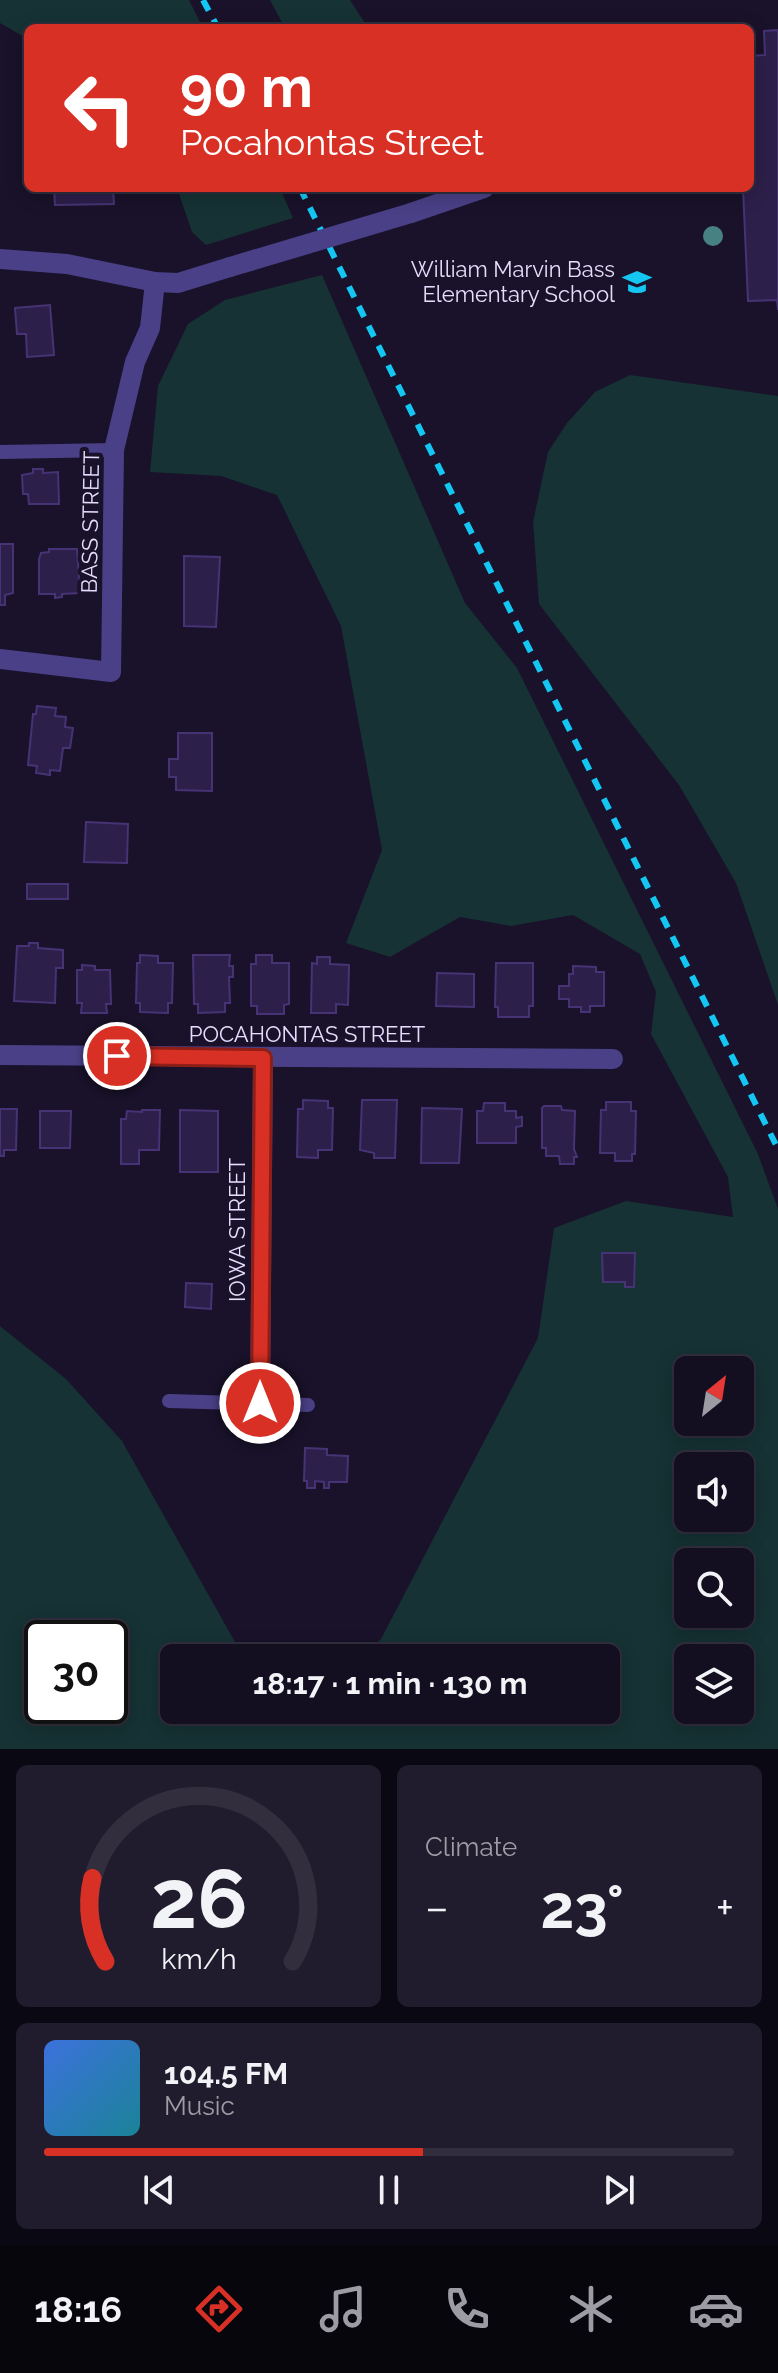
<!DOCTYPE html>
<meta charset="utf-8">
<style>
body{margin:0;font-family:Raleway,sans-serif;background:#201c2d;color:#f1f3f6;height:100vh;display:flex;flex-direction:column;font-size:30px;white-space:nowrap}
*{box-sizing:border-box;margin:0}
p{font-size:26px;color:#9d9ca5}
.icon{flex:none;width:44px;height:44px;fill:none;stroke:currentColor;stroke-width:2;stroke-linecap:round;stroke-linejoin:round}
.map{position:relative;height:1749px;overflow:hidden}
.sheet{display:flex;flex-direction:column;gap:16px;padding:16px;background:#0a0812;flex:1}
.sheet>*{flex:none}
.hud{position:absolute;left:24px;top:24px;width:730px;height:168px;border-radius:12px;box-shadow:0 4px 20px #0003,0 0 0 2px #322e3e;background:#d93025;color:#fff;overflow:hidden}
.needle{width:52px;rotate:30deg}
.tools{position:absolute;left:674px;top:1356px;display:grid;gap:16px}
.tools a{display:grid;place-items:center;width:80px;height:80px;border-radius:12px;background:#130e20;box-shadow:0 4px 20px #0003,0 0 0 2px #322e3e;font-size:40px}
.speed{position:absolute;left:24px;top:1620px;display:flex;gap:16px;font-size:40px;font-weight:700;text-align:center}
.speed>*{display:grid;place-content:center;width:104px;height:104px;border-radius:50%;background:#130e20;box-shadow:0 4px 20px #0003,0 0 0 2px #322e3e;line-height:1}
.speed .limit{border:4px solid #111;border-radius:12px;background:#fff;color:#111}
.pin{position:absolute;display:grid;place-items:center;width:68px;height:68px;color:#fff;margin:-34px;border:4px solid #fff;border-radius:50%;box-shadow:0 2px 8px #0007}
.me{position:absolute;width:88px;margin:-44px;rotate:0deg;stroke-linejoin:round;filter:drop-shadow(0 0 6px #0008)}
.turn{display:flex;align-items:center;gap:28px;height:168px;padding:0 24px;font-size:36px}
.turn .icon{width:104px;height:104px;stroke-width:2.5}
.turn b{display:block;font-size:56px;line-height:68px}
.big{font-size:60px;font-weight:700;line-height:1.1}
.sheet .widget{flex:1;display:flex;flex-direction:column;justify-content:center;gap:12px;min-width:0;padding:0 28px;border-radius:12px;background:#201c2d}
.sheet .dial{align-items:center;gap:0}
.dial svg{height:208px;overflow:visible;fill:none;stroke:#322e3e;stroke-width:7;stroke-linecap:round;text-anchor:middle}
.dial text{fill:#f1f3f6;stroke:none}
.song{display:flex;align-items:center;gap:24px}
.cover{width:96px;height:96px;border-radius:12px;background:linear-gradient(135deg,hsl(220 70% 55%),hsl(190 70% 35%))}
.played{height:8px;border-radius:4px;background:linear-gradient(90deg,#d93025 55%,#322e3e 55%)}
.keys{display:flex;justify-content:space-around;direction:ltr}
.heat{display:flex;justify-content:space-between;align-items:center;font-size:44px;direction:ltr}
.sheet .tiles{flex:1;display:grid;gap:16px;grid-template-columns:1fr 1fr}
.widget:last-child{grid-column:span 2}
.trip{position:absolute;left:160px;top:1644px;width:460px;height:80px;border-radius:12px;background:#130e20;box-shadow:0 4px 20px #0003,0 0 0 2px #322e3e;font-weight:700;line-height:80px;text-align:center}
.tab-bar{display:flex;height:128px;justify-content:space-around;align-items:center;background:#08060d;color:#9d9ca5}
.tab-bar .icon{width:56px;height:56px}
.tab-bar .active{color:#d93025}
.tab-bar b{font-size:36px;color:#f1f3f6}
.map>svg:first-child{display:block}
.green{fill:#163234;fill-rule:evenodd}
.building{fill:#2c1f4a;stroke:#463375;stroke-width:2}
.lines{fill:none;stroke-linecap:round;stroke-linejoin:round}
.lane{stroke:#4a4087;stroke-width:14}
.street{stroke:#4a4087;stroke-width:20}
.rail{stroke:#14c7f3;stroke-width:6;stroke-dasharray:12 10;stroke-linecap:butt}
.street-bridge{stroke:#4a4087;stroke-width:20}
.tree{fill:#478182}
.route-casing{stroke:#8d1f18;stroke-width:20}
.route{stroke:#d93025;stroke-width:14}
.labels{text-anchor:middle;stroke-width:8;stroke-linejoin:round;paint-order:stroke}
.poi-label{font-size:22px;fill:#e4ddfd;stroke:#19122a;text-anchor:end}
.street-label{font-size:22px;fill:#e4ddfd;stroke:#19122a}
</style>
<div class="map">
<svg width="778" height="1749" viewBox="0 0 778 1749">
<rect width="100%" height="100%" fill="#19122a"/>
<g class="green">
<polygon points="0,0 189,0 203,28 28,28 28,39 0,23"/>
<polygon points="270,0 350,0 368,28 285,28"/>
<polygon points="177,188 280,188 293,218 206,245 192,232"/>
<path d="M 322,275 L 465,603 L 517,668 L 758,1154 L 778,1209 L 778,1749 L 0,1749 L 0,1326 L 66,1379 L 122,1441 L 244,1658 L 174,1658 L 174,1710 L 606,1710 L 606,1658 L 361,1658 L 381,1639 L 538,1338 L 554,1228 L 626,1201 L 733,1217 L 728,1177 L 651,1034 L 656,992 L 640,954 L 573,915 L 511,926 L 460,917 L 390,957 L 346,943 L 382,850 L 341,626 L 277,495 L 221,476 L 150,472 L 158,386 L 188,324 L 225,300 ZM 688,1370 L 740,1370 L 740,1422 L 688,1422 ZM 688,1466 L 740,1466 L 740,1518 L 688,1518 ZM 688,1562 L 740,1562 L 740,1614 L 688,1614 ZM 42,1638 L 110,1638 L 110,1706 L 42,1706 ZM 688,1658 L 740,1658 L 740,1710 L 688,1710 Z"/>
<polygon points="630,375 778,396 778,1005 736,883 679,785 539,604 533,522 548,452 567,423 595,392"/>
</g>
<g class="building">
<polygon points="778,30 778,310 777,300 748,301 743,188 750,188 750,56 765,55 764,31"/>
<polygon points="54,188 113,188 114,204 55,205"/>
<polygon points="50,305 54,355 27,357 26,334 17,334 15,308"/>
<polygon points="33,469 43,469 43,473 58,472 59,504 29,504 28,494 23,494 22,475 33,473"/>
<polygon points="0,544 13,544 13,593 5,595 5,605 0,605"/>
<polygon points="49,549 77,549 80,593 62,594 62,597 55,598 55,594 39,594 39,559 41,553 49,552"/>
<polygon points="184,556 220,557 216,627 184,626"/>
<polygon points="37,706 56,708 55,716 66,717 65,727 73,728 70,748 63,748 60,771 50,770 50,775 36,773 37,766 28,765 33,714 36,714"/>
<polygon points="178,733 212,733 212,791 176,790 176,777 169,777 169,759 178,759"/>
<polygon points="86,822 128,824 127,863 84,862"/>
<rect x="27" y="884" width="41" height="15"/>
<polygon points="29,943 38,943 38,948 63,950 63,968 56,968 55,1003 14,1001 17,946 29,946"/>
<polygon points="140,955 158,956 158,963 173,963 172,1003 168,1003 168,1013 140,1012 140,1003 136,1003 137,963 140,963"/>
<polygon points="193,955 230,955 229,966 233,966 233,977 229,977 230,1003 225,1003 225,1012 198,1013 198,1004 194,1004"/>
<polygon points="256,955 272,955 272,963 289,963 289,1004 284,1005 284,1014 257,1014 257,1006 251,1006 251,964 256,964"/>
<polygon points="317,957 330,957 330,964 349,965 348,1005 336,1004 336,1013 311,1013 312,963 317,964"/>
<polygon points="496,963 533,963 533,1006 529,1006 529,1017 498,1017 498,1007 495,1007"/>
<polygon points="82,965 95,966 95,970 110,970 111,1004 106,1004 107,1013 81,1013 82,1003 77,1003 77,970 82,970"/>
<polygon points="573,966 596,967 596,972 604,972 604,1006 590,1006 590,1012 581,1012 581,1007 569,1007 569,999 559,999 559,986 569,986 569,974 573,974"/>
<polygon points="437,973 474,974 474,1007 436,1006"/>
<polygon points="303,1100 328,1101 328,1108 333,1108 332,1150 318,1150 318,1158 297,1157 298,1109 303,1109"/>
<polygon points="362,1100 397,1100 395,1158 374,1158 374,1153 360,1150"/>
<polygon points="606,1102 631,1102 631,1111 636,1111 635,1154 632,1154 632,1161 615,1161 615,1153 600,1153 601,1110 606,1110"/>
<polygon points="484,1103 505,1103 505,1111 516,1111 516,1118 522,1117 522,1126 516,1127 516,1143 477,1143 477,1111 483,1111"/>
<polygon points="544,1106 561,1106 562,1110 575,1111 574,1149 577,1157 574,1157 574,1164 560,1164 559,1156 546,1156 546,1148 542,1148 542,1108"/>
<polygon points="422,1108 462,1109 459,1163 421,1163"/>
<polygon points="0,1109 17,1109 16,1150 4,1150 4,1156 0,1156"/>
<polygon points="142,1110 160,1110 159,1150 139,1150 139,1164 121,1164 121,1119 126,1119 127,1111 142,1112"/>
<polygon points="180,1110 218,1111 218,1172 180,1172"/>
<polygon points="40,1111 71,1111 70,1148 40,1148"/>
<polygon points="602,1253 635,1253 634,1287 625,1287 625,1282 603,1282"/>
<polygon points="186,1283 212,1284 211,1309 185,1307"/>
<polygon points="305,1448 327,1449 327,1455 348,1456 347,1482 329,1482 329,1488 324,1488 324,1482 315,1481 315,1488 307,1488 307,1481 304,1481"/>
</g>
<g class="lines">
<g class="lane">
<polyline points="0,452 114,450"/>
<polyline points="169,1401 308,1405"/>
</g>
<g class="street">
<polyline points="411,213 484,188"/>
<polyline points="0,259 67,264 155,282 178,283 230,267"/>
<polyline points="0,659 111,672 114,450 135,362 150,328 155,282"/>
<polyline points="0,1055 613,1059"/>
<polyline points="260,1403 263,1058"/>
</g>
<g class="rail">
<polyline points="203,0 218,28"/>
<polyline points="300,188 778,1149"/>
</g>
<polyline class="street-bridge" points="230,267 411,213"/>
</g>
<circle class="tree" cx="713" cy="236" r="10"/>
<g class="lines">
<defs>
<polyline id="route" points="117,1056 263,1058 260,1403"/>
</defs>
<use href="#route" class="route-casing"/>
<use href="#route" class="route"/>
</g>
<defs>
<symbol id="school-bare" viewBox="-9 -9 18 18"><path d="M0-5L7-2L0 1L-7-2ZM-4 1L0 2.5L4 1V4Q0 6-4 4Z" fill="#14c7f3" stroke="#19122a" stroke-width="2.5" paint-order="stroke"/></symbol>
</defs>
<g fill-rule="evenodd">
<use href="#school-bare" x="617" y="262" width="40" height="40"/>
</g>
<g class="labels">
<g class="poi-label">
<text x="615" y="277">William Marvin Bass<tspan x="615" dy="25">Elementary School</tspan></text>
</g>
<g class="street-label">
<text transform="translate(90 522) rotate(-89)" y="8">BASS STREET</text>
<text x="307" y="1042">POCAHONTAS STREET</text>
<text transform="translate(237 1230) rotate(-90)" y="8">IOWA STREET</text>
</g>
</g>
</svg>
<div class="tools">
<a><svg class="needle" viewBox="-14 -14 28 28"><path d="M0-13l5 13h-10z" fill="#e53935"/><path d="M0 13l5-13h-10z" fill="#9d9ca5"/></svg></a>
<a><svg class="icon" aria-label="sound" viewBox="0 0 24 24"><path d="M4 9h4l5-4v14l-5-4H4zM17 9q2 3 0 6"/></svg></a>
<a><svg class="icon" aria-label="search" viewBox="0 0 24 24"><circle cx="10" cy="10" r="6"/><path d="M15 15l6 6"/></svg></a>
<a><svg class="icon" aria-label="layers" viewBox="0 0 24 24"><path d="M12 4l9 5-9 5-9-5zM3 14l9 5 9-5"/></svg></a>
</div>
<div class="speed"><div class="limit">30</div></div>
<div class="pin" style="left:117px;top:1056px;background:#d93025"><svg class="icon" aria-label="arrive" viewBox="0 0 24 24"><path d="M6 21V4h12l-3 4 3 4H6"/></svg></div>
<svg class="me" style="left:260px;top:1403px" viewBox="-20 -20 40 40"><circle r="17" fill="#d93025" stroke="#fff" stroke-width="3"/><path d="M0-11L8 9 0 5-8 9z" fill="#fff"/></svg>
<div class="trip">18:17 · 1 min · 130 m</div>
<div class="hud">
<div class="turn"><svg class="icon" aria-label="left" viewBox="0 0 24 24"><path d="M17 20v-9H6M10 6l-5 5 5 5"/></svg><div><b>90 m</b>Pocahontas Street</div></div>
</div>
</div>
<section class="sheet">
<div class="tiles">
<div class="widget dial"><svg viewBox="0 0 100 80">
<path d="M14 69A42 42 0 1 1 86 69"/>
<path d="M14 69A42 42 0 0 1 9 37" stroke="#d93025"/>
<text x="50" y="56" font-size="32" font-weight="700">26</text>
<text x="50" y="72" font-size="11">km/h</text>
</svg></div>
<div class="widget"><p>Climate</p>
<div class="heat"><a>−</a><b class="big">23°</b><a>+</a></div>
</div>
<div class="widget">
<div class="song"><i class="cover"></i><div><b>104.5 FM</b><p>Music</p></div></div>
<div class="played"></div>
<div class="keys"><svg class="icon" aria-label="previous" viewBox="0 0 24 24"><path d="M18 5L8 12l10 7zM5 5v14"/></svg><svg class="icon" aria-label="pause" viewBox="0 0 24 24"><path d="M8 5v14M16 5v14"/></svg><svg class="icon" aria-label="next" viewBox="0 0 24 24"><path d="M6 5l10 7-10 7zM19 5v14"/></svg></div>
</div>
</div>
</section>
<nav class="tab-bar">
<b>18:16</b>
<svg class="icon active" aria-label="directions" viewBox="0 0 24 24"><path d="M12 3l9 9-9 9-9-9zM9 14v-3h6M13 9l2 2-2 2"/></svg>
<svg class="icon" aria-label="music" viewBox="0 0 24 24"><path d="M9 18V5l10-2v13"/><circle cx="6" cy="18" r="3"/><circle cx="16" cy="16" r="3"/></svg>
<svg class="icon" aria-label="phone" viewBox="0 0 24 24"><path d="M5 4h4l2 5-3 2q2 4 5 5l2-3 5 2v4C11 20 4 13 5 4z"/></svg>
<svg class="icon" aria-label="climate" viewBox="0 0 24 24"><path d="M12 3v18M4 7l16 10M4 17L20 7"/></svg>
<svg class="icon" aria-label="car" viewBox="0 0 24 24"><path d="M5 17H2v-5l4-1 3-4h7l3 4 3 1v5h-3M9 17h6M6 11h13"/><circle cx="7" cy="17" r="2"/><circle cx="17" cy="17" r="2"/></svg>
</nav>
